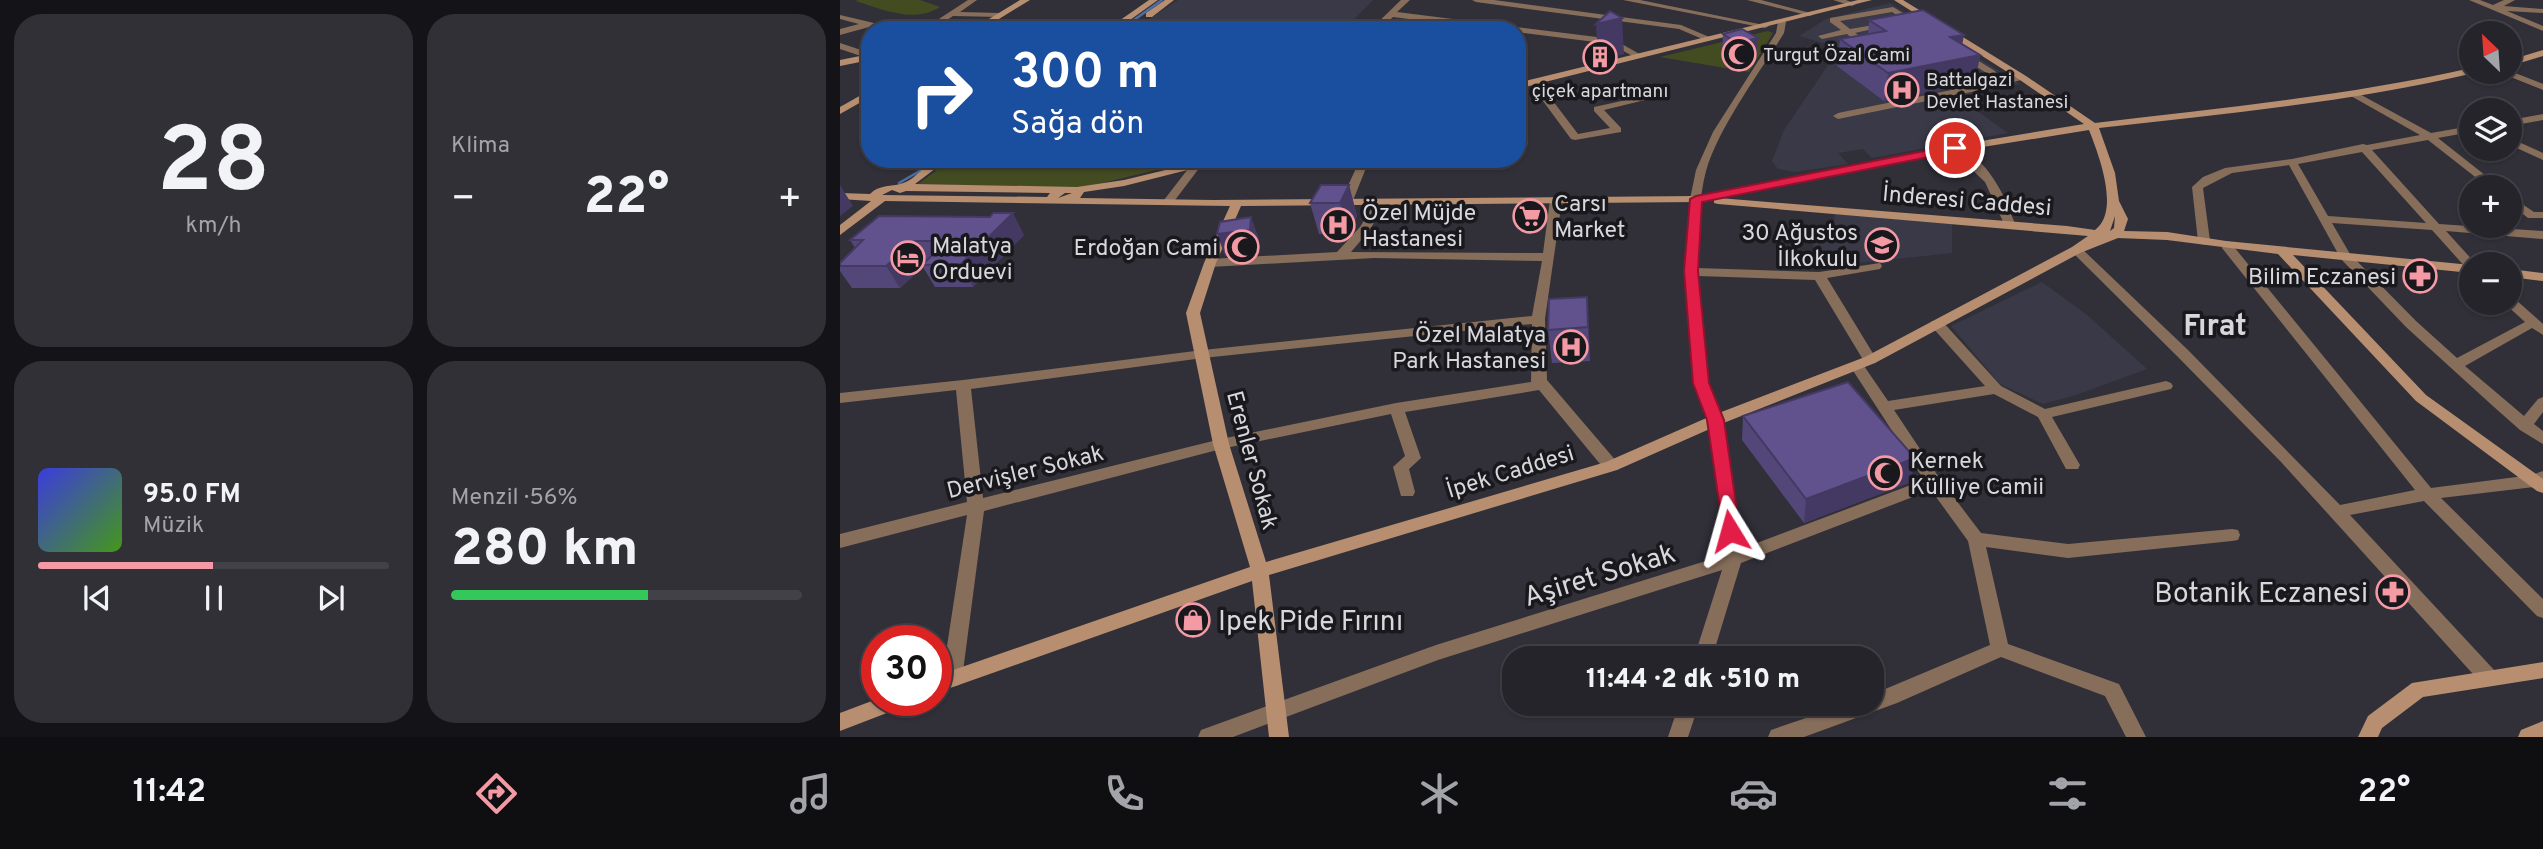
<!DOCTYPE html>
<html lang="tr">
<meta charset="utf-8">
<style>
body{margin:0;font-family:Overpass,sans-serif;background:#313037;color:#f1f3f6;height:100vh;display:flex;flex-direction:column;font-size:26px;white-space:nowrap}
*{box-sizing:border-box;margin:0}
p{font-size:23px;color:#a3a4a9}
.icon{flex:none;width:38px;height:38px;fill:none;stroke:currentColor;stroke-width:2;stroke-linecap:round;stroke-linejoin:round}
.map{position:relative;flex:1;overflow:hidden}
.drawer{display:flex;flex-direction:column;gap:14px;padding:14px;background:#141418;width:840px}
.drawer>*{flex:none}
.top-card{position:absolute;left:21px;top:21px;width:665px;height:147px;border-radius:28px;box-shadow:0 2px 5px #0004,0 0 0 2px #424147;background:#1a4fa0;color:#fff;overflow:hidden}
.needle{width:46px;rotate:335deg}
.buttons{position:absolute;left:1619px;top:21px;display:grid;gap:14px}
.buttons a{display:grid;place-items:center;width:63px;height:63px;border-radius:50%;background:#25242b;box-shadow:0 2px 5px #0004,0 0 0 2px #424147;font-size:35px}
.speed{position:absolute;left:21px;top:625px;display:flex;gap:14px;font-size:35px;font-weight:700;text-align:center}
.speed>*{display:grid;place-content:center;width:91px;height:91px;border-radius:50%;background:#25242b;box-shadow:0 2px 5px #0004,0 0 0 2px #424147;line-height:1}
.speed .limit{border:10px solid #d22;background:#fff;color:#111}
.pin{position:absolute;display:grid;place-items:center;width:60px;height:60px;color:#fff;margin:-30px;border:4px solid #fff;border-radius:50%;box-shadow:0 2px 7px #0007}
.me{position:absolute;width:77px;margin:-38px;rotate:352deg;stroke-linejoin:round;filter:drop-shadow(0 0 5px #0008)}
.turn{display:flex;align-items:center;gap:24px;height:147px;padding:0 35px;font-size:32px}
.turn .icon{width:91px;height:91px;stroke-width:2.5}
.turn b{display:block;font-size:49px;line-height:60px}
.big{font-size:52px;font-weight:800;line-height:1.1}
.drawer .card{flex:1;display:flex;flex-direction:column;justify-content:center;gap:10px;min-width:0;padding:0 24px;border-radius:28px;background:#313037}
.drawer .dial{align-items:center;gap:0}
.dial b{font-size:91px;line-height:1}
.song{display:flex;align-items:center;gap:21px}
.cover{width:84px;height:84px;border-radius:10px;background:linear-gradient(135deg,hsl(240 70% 55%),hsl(100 70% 35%))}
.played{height:7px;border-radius:4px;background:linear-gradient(90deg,#f49aa4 50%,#424147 50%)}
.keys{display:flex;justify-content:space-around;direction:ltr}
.heat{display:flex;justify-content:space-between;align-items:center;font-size:38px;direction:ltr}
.charge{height:10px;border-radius:5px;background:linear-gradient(90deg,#34c759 56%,#424147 0)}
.drawer .tiles{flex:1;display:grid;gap:14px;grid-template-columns:repeat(2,1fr)}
.trip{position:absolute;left:662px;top:646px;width:382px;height:70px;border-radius:28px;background:#25242b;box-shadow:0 2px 5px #0004,0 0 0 2px #424147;font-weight:800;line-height:70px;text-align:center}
.tab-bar{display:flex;height:112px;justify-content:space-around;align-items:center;background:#0f0e11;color:#a3a4a9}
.tab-bar .icon{width:49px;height:49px}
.tab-bar .on{color:#f49aa4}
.tab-bar b{font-size:32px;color:#f1f3f6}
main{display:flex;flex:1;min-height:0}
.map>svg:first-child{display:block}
.built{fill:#3a3947}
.green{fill:#434c21}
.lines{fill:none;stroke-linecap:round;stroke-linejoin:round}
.stream{stroke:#4b6ea5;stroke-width:2.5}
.street{fill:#876e5b;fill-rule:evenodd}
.secondary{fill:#b78f70;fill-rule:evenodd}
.wall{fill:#53477a}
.shaded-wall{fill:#443963}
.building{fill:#61528e;stroke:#443963;stroke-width:2}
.route{fill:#e11d48;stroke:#92132f;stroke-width:2}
.labels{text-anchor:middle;stroke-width:7;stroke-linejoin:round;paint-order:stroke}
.far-poi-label{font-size:19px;fill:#d7d7dc;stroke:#19191d;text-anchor:start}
.street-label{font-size:23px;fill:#d7d7dc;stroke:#19191d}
.poi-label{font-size:23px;fill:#d7d7dc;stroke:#19191d;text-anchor:start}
.near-street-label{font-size:28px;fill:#d7d7dc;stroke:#19191d}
.near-poi-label{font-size:28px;fill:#d7d7dc;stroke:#19191d;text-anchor:end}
.district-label{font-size:30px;font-weight:bold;fill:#d7d7dc;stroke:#19191d}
</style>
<main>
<section class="drawer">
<div class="tiles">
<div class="card dial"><b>28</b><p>km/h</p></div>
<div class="card"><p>Klima</p>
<div class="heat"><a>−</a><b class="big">22°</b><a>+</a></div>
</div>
<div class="card">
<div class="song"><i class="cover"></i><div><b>95.0 FM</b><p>Müzik</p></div></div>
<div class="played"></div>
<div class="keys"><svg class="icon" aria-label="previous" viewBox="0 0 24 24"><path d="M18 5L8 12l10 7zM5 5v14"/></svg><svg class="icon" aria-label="pause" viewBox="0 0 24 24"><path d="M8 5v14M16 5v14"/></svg><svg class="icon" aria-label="next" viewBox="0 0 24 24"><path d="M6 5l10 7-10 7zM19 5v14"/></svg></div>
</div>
<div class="card"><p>Menzil · 56%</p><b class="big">280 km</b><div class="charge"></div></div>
</div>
</section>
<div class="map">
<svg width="1703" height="737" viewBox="0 0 1703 737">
<rect width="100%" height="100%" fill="#313039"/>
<g class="built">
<polygon points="338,0 533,0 504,30 293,30"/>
<polygon points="1050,3 1180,84 1125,95 1122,100 1168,133 1032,158 1023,149 998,153 1008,164 955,172 938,169 932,161 944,130 986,68 1004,49 959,36 986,19"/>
<polygon points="995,211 1112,224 1112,253 980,267 970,237 993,238"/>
<polygon points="1202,282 1247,315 1307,369 1236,395 1203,404 1160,384 1111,326"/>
</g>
<g class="green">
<path d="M 19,0 L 80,0 L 100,7 C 73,24 43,9 15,1 Z"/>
<polygon points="928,31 933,33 909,72 820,57"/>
<polygon points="112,159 361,159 242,188 78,184"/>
</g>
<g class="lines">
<g class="stream">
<polyline points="280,30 322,0"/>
<polyline points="59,183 85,168"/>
</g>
<g class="street">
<polygon points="128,0 137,0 120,12 161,13 165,15 161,17 113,16 92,30 82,30"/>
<polygon points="561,0 570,0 557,12 773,39 803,56 796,58 771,44 677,32 677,30 656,30 553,17 539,30 530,30"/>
<polygon points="632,0 654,0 841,25 874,39 867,41 839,29 636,2"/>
<polygon points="783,0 800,0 929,26 925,28"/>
<polygon points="907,0 921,0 974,14 970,16"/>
<polygon points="993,0 1006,0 1016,4 1012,6"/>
<polygon points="1629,0 1640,0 1653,5 1664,0 1675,0 1664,6 1703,9 1703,13 1667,11 1703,26 1703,31"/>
<polygon points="1053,7 1079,23 1072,25 1052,12 1000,21 1010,29 1046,23 1050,25 1015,33 1021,37 1021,41 1015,41 1007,34 982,39 978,36 1001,30 990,22 990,18"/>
<polygon points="0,15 55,28 56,30 29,27 0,35 0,29 19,24 0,19"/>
<path d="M 942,20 L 946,22 L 944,33 C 920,72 878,128 866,171 C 858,201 859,237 857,268 L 979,272 L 1040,263 L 1042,266 L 1040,269 L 987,278 L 1037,360 L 1035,363 L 1025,363 L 975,280 L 858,276 L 868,383 L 883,420 L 901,549 L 1084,480 L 1010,366 L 1017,362 L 1022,363 L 1048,401 L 1145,386 L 1092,327 L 1090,324 L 1092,321 L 1102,321 L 1161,386 L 1205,409 L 1326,381 L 1331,383 L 1333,386 L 1331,389 L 1212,417 L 1240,465 L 1238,469 L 1226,469 L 1198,417 L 1154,394 L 1054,410 L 1100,479 L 1141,533 L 1228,544 L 1392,529 L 1398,530 L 1400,535 L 1398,540 L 1392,541 L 1228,558 L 1146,547 L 1168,644 L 1279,684 L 1306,737 L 1286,737 L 1265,696 L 1161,657 L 1057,703 L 964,737 L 928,737 L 931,730 L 1007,704 L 1031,704 L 1031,695 L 1150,645 L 1128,541 L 1091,490 L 901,563 L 872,658 L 854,658 L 882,570 L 598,660 L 393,737 L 358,737 L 361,730 L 596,645 L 885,555 L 869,420 L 854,383 L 845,272 L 850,199 L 856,170 L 873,132 L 936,33 L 938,22 Z"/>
<polygon points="0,43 30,53 30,59 0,49"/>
<polygon points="1124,52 1155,71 1159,80 1183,75 1188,78 1156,87 998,119 993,116 998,113 1151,82 1148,74 1121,57 1120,55"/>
<polygon points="1670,71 1703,84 1703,90 1658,72"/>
<polygon points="691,80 697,80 738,134 770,128 754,111 754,107 800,97 805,100 764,110 781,128 781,132 735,140 731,139 689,82"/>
<path d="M 1514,91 L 1591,133 L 1631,126 L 1631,132 L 1598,138 L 1660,187 L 1648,187 L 1588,140 L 1532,150 L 1599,224 L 1703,231 L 1703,239 L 1606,231 L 1636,264 L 1631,264 L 1631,270 L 1627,269 L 1592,230 L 1492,223 L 1510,254 L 1576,321 L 1617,358 L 1685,322 L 1664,303 L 1670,303 L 1670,298 L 1675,299 L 1703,324 L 1703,335 L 1692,328 L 1625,366 L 1684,416 L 1698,399 L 1703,397 L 1703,412 L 1694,424 L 1703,431 L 1703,444 L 1680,430 L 1654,407 L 1566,327 L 1501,259 L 1449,165 L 1392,173 L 1363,188 L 1370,241 L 1364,245 L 1358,241 L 1352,187 L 1363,177 L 1385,168 L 1452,159 L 1523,144 L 1527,145 L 1580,135 L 1511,96 L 1511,92 ZM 1522,152 L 1586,223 L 1488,216 L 1458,164 Z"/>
<polygon points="1703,114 1703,120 1670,126 1670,120"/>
<polygon points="1670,138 1703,153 1703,160 1670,145"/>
<polygon points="683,140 688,143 687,145 677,147 677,141"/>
<path d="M 1115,145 C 1147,158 1164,193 1175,224 L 1173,226 L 1165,226 L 1145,182 L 1111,150 L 1111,146 Z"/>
<polygon points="539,159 561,159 526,168 512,203 506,206 502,205 500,203 518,164"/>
<polygon points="355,164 360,167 332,204 324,204 324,200 351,165"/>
<polygon points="1670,196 1694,212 1703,212 1703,218 1688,218 1670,204"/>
<path d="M 716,197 L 722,200 L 705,319 L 707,380 L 777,462 L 779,466 L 777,470 L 765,470 L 699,390 L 565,412 L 581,458 L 569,469 L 575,492 L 573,496 L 561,496 L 553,467 L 565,456 L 551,414 L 381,449 L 144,511 L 122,679 L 119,685 L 112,687 L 105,685 L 102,679 L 127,515 L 0,548 L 0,534 L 127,502 L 116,390 L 0,403 L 0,393 L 123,380 L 363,350 L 692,316 L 702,261 L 534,258 L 370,267 L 364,263 L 370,259 L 497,252 L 520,227 L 536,201 L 540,200 L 546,203 L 529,231 L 511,252 L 703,253 L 710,200 ZM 692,324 L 691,382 L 556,403 L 381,439 L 143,498 L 131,389 L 363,358 Z"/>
<polygon points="1386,241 1390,242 1591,488 1692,475 1703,471 1703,484 1694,487 1601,498 1703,599 1703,618 1697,616 1584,501 1510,515 1656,672 1659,678 1656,684 1649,686 1642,684 1442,463 1338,357 1230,250 1236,246 1240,247 1348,350 1500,505 1575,490 1382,248 1382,242"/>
<polygon points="839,704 859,704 848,737 828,737"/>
</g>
<g class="secondary">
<polygon points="180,0 190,0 141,30 131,30"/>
<polygon points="309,0 318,0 276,30 266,30"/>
<polygon points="325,0 334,0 312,17 306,17 306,13"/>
<polygon points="1018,0 1032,0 677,89 677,83"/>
<path d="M 1054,0 L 1063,0 L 1186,76 L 1255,123 C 1381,108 1507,96 1631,68 L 1631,72 L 1634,73 C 1511,102 1385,114 1259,128 L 1275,173 L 1279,201 L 1288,219 L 1284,231 L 1327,232 L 1386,241 L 1631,265 L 1631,273 L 1453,255 L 1586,395 L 1703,479 L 1703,493 L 1697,491 L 1576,401 L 1438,254 L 1327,240 L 1278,238 L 1240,253 L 1035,363 L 881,424 L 777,470 L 429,575 L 449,737 L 429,737 L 412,581 L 96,693 L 96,676 L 410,567 L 373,444 L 346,313 L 364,263 L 390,206 L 45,201 L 0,235 L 0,225 L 31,201 L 0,199 L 0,193 L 30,194 C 39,185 48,187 60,184 C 79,180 83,159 108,159 L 75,184 L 237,187 L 284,180 L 371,159 L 391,159 L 284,186 L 244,192 L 240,198 L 373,200 L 856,196 L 1093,149 L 1244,124 L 1180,80 ZM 1249,130 C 1258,153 1281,211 1255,230 L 1227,226 L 879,198 L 1093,155 ZM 52,190 L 60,193 L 66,191 L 210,193 L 207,197 L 42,195 ZM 225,193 L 232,193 L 218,198 ZM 874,199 L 874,203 L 878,204 L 1248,236 L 1232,247 L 1025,357 L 871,416 L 766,462 L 426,562 L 389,444 L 360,313 L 376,263 L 401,206 L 856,202 ZM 1275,216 L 1274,228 L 1270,231 Z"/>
<polygon points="1703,50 1703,56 1670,66 1670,60"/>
<polygon points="30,54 30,60 0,66 0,60"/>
<polygon points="30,90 30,97 0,114 0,107"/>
<polygon points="1670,269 1703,273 1703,281 1670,277"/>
<polygon points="1703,662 1703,678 1583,697 1542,728 1538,737 1518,737 1528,716 1572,683"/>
<polygon points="37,699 68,700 65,706 0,731 0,713"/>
<polygon points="1703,721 1703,737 1678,737 1681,730"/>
</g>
</g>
<g class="wall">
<polygon points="1029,20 1124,35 1122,44 1140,55 1135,83 1044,101 997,66 1000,39 1028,34"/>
<polygon points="883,34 918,38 917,56 897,61 882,52"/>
<polygon points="509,185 517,216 508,234 479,234 470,203"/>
<polygon points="150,217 184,235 133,287 95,287 83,267 60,288 12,288 0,271 0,263 15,248 10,240"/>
<polygon points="747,297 750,361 712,363 708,330"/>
<polygon points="903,416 1071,482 964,523 902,440"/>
</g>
<g class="shaded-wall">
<polygon points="782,18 784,54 758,60 756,24"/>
<polygon points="378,23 380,30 370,30"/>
<polygon points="1124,35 1119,60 1140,55 1135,83 1044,101 1048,73 1110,37"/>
<polygon points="918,38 917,56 897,61 897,43"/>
<polygon points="0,185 13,206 0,216"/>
<polygon points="509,185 517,216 508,234 500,203"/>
<polygon points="173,213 184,235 133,287 121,264"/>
<polygon points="411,217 419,239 417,252 385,256 377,234"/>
<polygon points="75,241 88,262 82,265 83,267 60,288 46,266"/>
<polygon points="747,297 749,330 750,361 748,327"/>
<polygon points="1075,458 1071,482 964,523 966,499"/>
</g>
<g class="building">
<polygon points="1083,10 1124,35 1110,37 1140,55 1048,73 1000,39 1046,31 1029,20"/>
<polygon points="770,11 782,18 756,24"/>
<polygon points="317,21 378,23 370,30 305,30"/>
<polygon points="902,29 918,38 897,43 883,34"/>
<polygon points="481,185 509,185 500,203 470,203"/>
<polygon points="153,213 173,213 121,264 82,265 107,241 75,241 46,266 0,266 0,263 23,240 10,240 39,216 150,217"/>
<polygon points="411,217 410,230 377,234 380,222"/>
<polygon points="747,297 748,327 708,330 709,299"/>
<polygon points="1008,382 1075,458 966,499 903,416"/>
</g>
<polygon class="route" points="1115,145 1121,148 1119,151 862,202 858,271 869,383 884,420 900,531 897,536 890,538 884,536 867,420 853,383 844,271 850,199 856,196"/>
<defs>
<symbol id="mosque-ring" viewBox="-11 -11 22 22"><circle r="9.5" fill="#19191d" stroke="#f49aa4" stroke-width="1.5"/><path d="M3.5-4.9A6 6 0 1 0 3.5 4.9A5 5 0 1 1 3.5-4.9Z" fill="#f49aa4"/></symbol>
<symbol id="building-ring" viewBox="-11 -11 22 22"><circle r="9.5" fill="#19191d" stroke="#f49aa4" stroke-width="1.5"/><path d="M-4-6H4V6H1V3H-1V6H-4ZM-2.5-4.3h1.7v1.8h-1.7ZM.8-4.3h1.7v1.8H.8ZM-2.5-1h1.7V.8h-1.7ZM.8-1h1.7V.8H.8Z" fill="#f49aa4"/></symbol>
<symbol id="hospital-ring" viewBox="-11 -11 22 22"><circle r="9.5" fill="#19191d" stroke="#f49aa4" stroke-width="1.5"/><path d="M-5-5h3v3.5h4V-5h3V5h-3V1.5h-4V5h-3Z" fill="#f49aa4"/></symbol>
<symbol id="supermarket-ring" viewBox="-11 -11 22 22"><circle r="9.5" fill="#19191d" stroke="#f49aa4" stroke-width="1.5"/><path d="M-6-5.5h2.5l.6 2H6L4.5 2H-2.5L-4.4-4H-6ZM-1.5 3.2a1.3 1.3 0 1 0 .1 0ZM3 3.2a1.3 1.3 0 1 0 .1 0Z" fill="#f49aa4"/></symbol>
<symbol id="school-ring" viewBox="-11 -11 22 22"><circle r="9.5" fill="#19191d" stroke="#f49aa4" stroke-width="1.5"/><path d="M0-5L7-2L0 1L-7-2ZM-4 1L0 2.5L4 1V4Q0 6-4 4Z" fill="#f49aa4"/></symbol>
<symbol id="hotel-ring" viewBox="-11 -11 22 22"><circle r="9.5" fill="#19191d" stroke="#f49aa4" stroke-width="1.5"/><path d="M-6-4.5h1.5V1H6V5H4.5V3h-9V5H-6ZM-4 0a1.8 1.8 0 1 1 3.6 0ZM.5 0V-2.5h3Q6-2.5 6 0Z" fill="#f49aa4"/></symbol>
<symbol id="pharmacy-ring" viewBox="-11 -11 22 22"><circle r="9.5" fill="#19191d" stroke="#f49aa4" stroke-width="1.5"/><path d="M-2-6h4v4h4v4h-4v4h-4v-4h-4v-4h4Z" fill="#f49aa4"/></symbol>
<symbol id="shop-ring" viewBox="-11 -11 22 22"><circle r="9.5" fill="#19191d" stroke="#f49aa4" stroke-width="1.5"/><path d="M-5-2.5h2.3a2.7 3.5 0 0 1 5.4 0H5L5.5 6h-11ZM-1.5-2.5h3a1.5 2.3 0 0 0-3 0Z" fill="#f49aa4"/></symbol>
</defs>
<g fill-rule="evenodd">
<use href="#mosque-ring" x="880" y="35" width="38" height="38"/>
<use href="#building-ring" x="741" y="38" width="38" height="38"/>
<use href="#hospital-ring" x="1043" y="71" width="38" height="38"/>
<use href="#supermarket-ring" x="671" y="197" width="38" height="38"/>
<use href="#hospital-ring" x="479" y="206" width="38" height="38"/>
<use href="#school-ring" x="1023" y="226" width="38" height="38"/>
<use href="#mosque-ring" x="383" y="228" width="38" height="38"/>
<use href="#hotel-ring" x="49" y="239" width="38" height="38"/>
<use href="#pharmacy-ring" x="1561" y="257" width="38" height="38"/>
<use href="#hospital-ring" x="712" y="328" width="38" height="38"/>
<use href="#mosque-ring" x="1026" y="454" width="38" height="38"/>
<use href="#pharmacy-ring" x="1534" y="573" width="38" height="38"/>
<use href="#shop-ring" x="334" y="601" width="38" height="38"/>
</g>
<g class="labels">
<g class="far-poi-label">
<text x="923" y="61">Turgut Özal Cami</text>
<text x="1086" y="86">Battalgazi<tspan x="1086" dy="22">Devlet Hastanesi</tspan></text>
<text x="760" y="97" text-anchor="middle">çiçek apartmanı</text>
</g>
<g class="street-label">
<text transform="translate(1127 200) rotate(5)" y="8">İnderesi Caddesi</text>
<text transform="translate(413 460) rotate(75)" y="8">Erenler Sokak</text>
<text transform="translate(185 471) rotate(-14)" y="8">Dervişler Sokak</text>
<text transform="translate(670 471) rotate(-17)" y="8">İpek Caddesi</text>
</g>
<g class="poi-label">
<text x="714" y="211">Carsı<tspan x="714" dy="26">Market</tspan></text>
<text x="522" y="220">Özel Müjde<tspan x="522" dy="26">Hastanesi</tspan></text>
<text x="1018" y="240" text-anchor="end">30 Ağustos<tspan x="1018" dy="26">İlkokulu</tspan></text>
<text x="92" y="253">Malatya<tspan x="92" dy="26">Orduevi</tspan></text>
<text x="378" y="255" text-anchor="end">Erdoğan Cami</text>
<text x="1556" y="284" text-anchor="end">Bilim Eczanesi</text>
<text x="706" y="342" text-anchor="end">Özel Malatya<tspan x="706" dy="26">Park Hastanesi</tspan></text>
<text x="1070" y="468">Kernek<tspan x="1070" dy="26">Külliye Camii</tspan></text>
</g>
<g class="near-street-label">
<text transform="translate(759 574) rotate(-17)" y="10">Aşiret Sokak</text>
</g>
<g class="near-poi-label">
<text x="1528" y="602">Botanik Eczanesi</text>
<text x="378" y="630" text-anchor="start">Ipek Pide Fırını</text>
</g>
<g class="district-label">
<text x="1375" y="335">Fırat</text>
</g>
</g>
</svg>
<div class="buttons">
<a><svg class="needle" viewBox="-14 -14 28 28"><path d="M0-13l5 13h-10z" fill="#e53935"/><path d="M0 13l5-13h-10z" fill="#a3a4a9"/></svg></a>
<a><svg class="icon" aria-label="layers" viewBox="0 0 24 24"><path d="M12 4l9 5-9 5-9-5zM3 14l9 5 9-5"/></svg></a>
<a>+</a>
<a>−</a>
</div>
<div class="speed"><div class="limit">30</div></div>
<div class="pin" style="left:1115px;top:148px;background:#d93025"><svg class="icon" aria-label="arrive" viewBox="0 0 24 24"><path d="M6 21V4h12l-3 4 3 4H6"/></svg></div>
<svg class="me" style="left:890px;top:531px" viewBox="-20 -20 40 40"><path d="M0-17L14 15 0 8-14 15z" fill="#e11d48" stroke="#fff" stroke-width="4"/></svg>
<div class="trip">11:44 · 2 dk · 510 m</div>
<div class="top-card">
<div class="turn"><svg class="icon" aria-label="right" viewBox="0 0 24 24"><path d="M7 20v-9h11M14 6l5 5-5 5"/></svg><div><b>300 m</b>Sağa dön</div></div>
</div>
</div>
</main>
<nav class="tab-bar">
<b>11:42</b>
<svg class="icon on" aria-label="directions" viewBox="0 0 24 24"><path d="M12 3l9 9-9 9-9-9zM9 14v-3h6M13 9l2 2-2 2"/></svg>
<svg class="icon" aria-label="music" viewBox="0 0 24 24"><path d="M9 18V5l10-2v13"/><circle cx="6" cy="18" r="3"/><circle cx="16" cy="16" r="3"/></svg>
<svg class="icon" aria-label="phone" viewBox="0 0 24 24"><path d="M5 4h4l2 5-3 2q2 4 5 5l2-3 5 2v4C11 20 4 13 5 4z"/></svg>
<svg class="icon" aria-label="climate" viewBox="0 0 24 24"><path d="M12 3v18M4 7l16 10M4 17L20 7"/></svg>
<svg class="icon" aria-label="car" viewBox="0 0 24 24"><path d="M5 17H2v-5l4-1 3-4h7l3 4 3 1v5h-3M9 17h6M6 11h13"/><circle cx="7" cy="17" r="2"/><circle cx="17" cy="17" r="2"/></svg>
<svg class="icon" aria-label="filters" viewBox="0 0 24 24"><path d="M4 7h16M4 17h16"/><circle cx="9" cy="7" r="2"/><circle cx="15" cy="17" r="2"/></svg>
<b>22°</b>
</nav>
